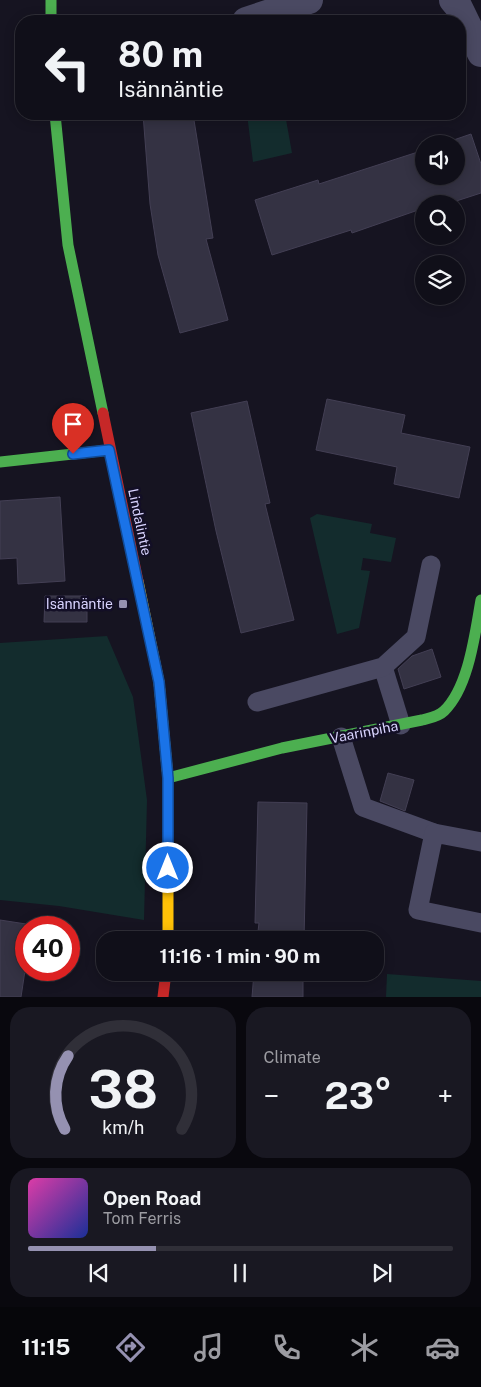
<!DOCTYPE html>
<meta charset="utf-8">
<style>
body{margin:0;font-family:"Public Sans",sans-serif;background:#191822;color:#f1f3f6;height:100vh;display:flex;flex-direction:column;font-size:19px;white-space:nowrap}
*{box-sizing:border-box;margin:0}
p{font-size:16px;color:#9c9ca2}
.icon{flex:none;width:28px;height:28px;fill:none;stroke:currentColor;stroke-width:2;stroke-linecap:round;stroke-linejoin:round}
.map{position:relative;height:997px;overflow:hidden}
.drawer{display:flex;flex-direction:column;gap:10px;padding:10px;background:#09080e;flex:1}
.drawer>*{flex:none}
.guide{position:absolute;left:15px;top:15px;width:451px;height:105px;border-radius:20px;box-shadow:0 2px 12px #0003,0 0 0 1px #302f38;background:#100f19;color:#f1f3f6;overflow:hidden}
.buttons{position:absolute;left:415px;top:135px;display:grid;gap:10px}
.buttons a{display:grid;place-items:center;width:50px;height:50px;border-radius:50%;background:#100f19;box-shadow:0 2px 12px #0003,0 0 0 1px #302f38;font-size:25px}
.speed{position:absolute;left:15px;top:916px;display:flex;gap:10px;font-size:25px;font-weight:700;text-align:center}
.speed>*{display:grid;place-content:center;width:65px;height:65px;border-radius:50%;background:#100f19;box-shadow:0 2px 12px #0003,0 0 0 1px #302f38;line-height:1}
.speed .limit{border:8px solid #d22;background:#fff;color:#111}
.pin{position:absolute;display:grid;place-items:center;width:42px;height:42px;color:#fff;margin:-51px -21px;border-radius:50% 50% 50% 0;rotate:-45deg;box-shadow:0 0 5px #0007}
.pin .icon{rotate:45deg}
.me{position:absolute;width:55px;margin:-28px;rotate:0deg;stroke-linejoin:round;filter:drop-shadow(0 0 4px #0008)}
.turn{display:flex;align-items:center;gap:18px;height:105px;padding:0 20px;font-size:22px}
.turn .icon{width:65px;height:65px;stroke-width:2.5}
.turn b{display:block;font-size:35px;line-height:42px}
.big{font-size:38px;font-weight:700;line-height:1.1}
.drawer .tile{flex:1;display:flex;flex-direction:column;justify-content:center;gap:8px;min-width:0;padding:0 18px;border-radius:20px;background:#191822}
.drawer .dial{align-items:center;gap:0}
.dial svg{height:130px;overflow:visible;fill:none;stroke:#302f38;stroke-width:7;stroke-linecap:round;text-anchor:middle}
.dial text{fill:#f1f3f6;stroke:none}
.song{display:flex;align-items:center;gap:15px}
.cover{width:60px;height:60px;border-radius:8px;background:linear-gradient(135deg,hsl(320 70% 55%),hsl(230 70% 35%))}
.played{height:5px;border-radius:2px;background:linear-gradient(90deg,#9591b1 30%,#302f38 30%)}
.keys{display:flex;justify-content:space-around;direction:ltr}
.heat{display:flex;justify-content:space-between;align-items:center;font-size:28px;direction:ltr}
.drawer .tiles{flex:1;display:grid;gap:10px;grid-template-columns:1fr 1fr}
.tile:last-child{grid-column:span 2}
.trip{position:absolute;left:96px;top:931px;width:288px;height:50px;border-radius:20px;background:#100f19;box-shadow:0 2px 12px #0003,0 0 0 1px #302f38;font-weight:700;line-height:50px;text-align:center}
.tab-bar{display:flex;height:80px;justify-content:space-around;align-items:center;background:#06060a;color:#9c9ca2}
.tab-bar .icon{width:35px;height:35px}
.tab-bar .active{color:#9591b1}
.tab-bar b{font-size:22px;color:#f1f3f6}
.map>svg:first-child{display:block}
.green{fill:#132c2d}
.building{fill:#343243;stroke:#433f54}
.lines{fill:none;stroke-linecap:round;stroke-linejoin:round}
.lane{stroke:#4a4962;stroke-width:19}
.street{stroke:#4a4962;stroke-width:28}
.fast{stroke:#4caf50;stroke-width:11}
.slow{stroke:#ffc107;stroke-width:11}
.jam{stroke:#c62828;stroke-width:11}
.route-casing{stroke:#114b97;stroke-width:12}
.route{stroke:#1a73e8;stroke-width:9}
.poi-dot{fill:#9591b1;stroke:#130f26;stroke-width:2}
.labels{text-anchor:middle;stroke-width:5;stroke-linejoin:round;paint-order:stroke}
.street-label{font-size:14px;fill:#d9d4ff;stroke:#130f26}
.poi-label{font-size:14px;fill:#d9d4ff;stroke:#130f26;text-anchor:end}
</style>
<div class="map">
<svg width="481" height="997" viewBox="0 0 481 997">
<rect width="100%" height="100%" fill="#161421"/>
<g class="green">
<polygon points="247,114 285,114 292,153 253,162"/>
<polygon points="317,514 372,524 370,533 396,538 391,562 363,558 361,570 370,571 359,628 337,634 310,518"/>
<polygon points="107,636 133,697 147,800 144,920 59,906 0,900 0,643"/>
<polygon points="387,974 481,981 481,997 386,997"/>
</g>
<g class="building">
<polygon points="143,114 193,114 213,238 206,239 228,320 180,333 158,255 150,204"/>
<polygon points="471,134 481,164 481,193 447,204 424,204 424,208 352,233 351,230 272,255 255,200 318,180 319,184 424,150 424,176 456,176 456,144 442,144"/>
<polygon points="327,399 405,415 401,433 470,447 459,498 394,484 397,467 316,450"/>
<polygon points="247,401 270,503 265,504 294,620 241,633 216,531 191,413"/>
<polygon points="60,497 65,581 18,584 17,558 0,559 0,501"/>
<polygon points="45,596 87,596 87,622 44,622"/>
<polygon points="432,649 441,677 404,689 398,669 412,656"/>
<polygon points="388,773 414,780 405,811 380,801"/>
<polygon points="258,802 307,803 304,940 257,940 259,923 255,923"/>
<polygon points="0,920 26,924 26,964 21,997 0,997"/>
<polygon points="254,972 303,972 303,997 252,997"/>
</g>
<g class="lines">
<g class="lane">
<polyline points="383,667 401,725"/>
<polyline points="257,702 383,667 416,637 431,565"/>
<polyline points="341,737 363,807 434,833"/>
<polyline points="481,842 434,833 418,910 481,923"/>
</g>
<g class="street">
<polyline points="453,0 458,6 481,53"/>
<polyline points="246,21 309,0"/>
</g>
<g class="fast">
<polyline points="51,0 51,21"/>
<polyline points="55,114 68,245 103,413"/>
<polyline points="0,462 109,450"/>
<path d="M 168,778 L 282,748 L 422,720 C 429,718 438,717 444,711 C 469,687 475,633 481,600"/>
</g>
<polyline class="slow" points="138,581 159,682 168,778 168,940"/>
<g class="jam">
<polyline points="103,413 138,581"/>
<polyline points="163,997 166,972"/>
</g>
</g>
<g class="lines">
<defs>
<polyline id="route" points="73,454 109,450 159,682 168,778 168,868"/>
</defs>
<use href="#route" class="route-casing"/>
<use href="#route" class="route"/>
</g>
<rect class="poi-dot" x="118" y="599" width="10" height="10" rx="2.5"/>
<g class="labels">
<g class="street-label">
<text transform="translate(140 522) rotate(78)" y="5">Lindalintie</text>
<text transform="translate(364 732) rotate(-11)" y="5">Vaarinpiha</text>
</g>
<g class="poi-label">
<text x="113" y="609">Isännäntie</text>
</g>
</g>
</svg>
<div class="buttons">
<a><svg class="icon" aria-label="sound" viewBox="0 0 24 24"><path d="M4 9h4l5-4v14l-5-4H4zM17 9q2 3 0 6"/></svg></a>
<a><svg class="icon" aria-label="search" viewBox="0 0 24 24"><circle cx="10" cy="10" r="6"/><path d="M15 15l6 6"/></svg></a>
<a><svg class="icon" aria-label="layers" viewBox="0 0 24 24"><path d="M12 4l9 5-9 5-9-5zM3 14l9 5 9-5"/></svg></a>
</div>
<div class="speed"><div class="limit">40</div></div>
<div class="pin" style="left:73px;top:454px;background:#d93025"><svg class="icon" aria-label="arrive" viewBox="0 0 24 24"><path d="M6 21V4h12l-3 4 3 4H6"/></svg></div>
<svg class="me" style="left:168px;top:868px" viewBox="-20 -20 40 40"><circle r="17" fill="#1a73e8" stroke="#fff" stroke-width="3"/><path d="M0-11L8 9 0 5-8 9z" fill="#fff"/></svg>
<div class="trip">11:16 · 1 min · 90 m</div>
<div class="guide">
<div class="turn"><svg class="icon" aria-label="left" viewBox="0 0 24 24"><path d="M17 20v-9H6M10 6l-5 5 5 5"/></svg><div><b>80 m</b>Isännäntie</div></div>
</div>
</div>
<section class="drawer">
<div class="tiles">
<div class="tile dial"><svg viewBox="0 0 100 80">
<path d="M14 69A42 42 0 1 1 86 69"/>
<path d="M14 69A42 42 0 0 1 16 24" stroke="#9591b1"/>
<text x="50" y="56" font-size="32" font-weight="700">38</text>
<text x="50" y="72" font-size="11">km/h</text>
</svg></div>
<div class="tile"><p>Climate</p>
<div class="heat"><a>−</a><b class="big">23°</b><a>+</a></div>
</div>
<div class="tile">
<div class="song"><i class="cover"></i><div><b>Open Road</b><p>Tom Ferris</p></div></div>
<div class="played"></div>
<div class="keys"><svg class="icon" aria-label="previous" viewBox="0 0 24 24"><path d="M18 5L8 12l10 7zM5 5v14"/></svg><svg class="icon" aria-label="pause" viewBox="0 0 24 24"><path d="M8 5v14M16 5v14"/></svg><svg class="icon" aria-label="next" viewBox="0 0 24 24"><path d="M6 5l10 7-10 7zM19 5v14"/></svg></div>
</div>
</div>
</section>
<nav class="tab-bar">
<b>11:15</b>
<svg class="icon active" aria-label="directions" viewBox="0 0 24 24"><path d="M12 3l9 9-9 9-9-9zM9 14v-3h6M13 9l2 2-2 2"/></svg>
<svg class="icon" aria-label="music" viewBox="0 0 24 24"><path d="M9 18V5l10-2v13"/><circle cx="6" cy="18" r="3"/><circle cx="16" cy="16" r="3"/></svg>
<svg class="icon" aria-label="phone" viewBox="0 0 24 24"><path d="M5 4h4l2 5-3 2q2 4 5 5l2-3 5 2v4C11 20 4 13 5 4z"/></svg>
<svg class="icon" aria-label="climate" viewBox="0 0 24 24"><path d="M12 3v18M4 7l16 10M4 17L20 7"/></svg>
<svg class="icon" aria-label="car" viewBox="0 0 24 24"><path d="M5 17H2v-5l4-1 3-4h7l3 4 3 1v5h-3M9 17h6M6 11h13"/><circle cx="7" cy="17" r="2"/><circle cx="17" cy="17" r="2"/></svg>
</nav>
